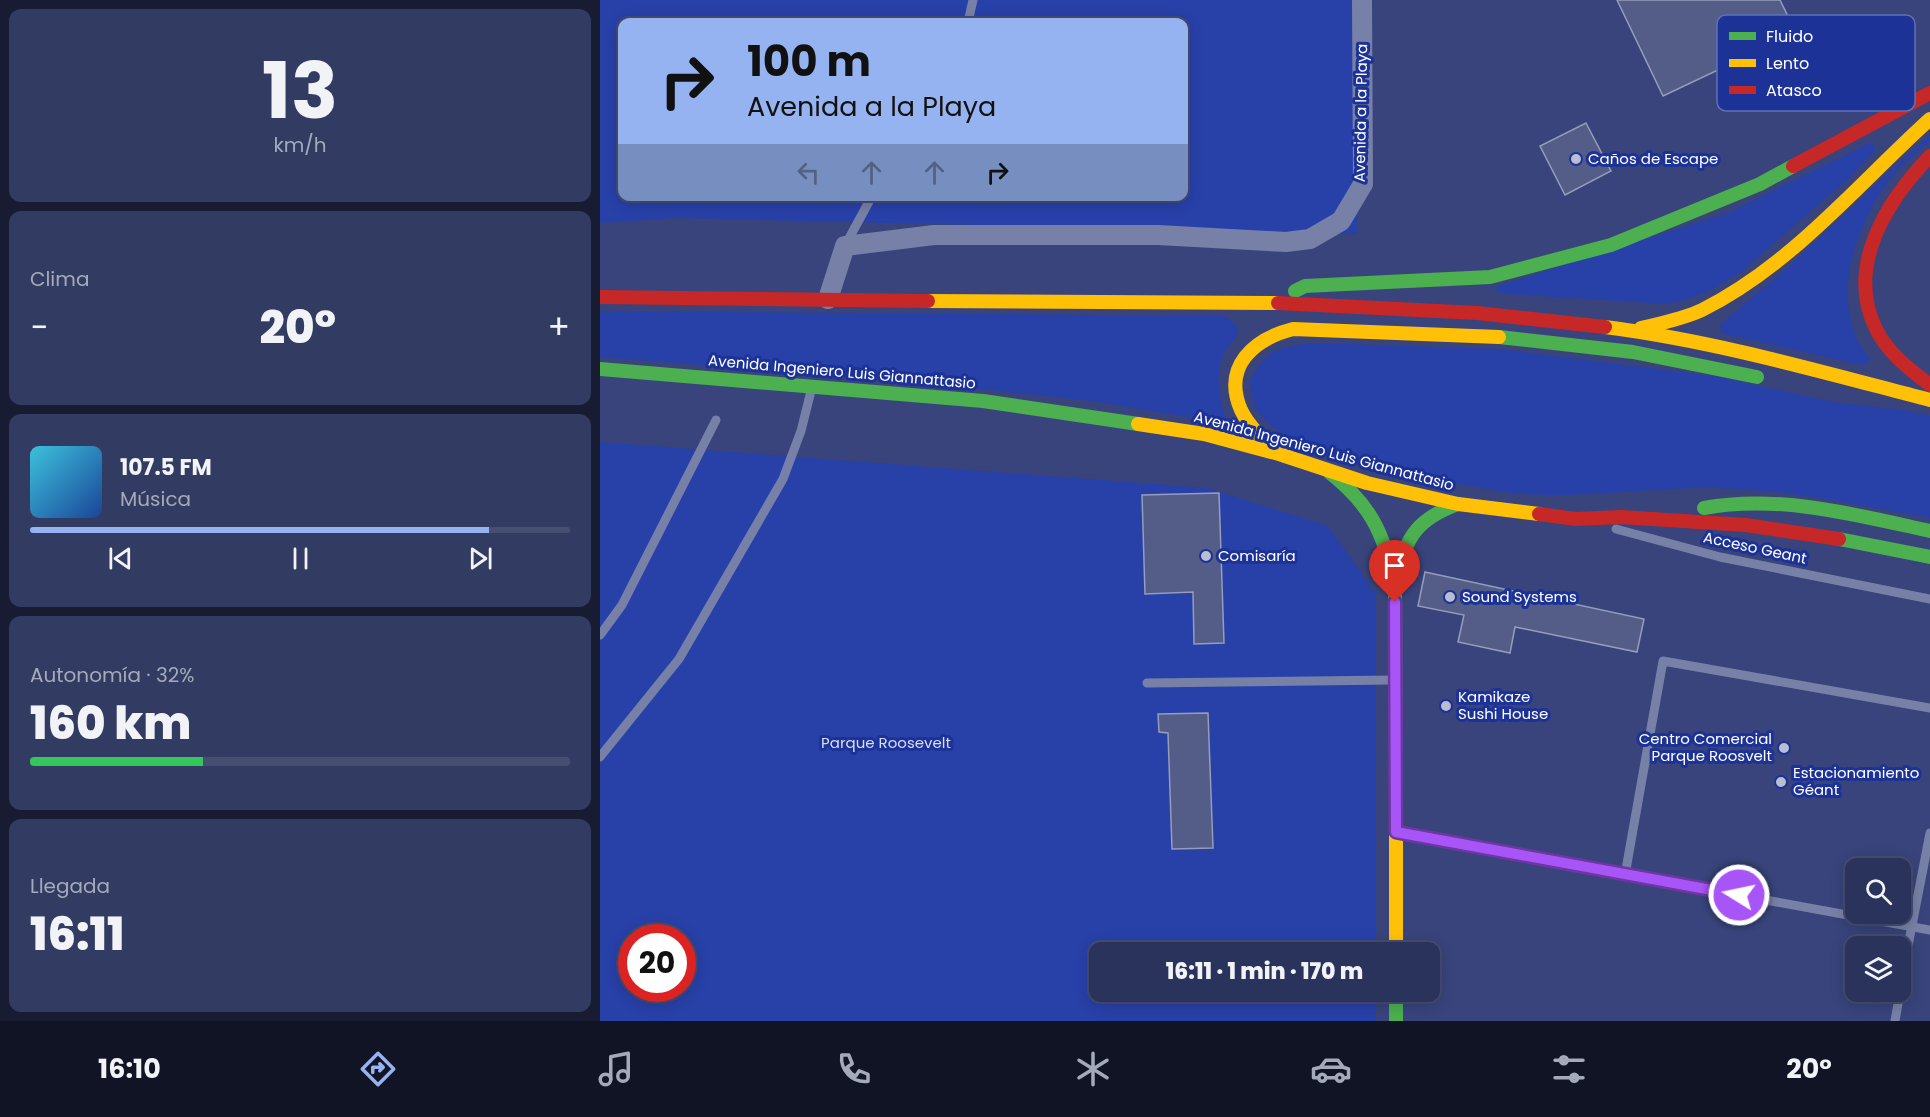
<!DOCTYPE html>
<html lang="es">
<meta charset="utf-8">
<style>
body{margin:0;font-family:Poppins,sans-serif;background:#323b62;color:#f1f3f6;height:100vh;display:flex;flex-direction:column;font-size:22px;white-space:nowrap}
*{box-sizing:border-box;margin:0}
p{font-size:20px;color:#a5aabb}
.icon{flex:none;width:33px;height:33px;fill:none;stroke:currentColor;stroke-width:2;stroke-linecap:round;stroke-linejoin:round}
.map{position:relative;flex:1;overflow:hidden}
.drawer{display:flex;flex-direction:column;gap:9px;padding:9px;background:#171c33;width:600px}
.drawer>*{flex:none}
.guide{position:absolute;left:18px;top:18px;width:570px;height:183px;border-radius:12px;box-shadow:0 3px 15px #0003,0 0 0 2px #464e72;background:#95b2f1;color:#111;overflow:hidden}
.buttons{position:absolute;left:1245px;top:858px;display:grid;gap:12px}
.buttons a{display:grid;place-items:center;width:66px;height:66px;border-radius:12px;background:#2a335c;box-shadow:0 3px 15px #0003,0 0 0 2px #464e72;font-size:30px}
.speed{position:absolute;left:18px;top:924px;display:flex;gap:12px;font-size:30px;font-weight:700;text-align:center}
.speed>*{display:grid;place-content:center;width:78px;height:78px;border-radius:50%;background:#2a335c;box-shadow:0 3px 15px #0003,0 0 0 2px #464e72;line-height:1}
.speed .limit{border:9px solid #d22;background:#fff;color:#111}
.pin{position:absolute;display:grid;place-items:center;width:51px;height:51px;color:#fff;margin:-62px -26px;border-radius:50% 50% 50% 0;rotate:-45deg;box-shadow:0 0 6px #0007}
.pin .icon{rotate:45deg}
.me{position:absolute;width:66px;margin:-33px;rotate:280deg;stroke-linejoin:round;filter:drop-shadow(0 0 4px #0008)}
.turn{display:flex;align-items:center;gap:21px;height:126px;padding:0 30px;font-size:27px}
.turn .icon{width:78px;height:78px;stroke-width:2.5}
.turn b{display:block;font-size:42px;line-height:51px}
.lanes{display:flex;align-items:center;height:57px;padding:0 30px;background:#0003;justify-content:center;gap:30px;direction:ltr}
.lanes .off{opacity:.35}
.big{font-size:45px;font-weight:800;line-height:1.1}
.drawer .card{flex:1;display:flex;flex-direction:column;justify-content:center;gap:9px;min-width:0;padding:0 21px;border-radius:12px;background:#323b62}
.drawer .dial{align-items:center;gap:0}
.dial b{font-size:78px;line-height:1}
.song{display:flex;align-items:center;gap:18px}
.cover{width:72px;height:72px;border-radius:9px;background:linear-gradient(135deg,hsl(190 70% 55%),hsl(220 70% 35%))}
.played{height:6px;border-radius:3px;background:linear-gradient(90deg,#95b2f1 85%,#464e72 85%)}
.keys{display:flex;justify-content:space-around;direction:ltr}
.heat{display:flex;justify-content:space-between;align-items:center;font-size:33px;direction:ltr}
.charge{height:9px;border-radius:4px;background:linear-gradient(90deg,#34c759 32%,#464e72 0)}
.trip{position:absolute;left:489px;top:942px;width:351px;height:60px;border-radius:12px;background:#2a335c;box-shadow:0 3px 15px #0003,0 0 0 2px #464e72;font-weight:800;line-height:60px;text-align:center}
.menu{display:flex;height:96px;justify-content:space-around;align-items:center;background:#111425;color:#a5aabb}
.menu .icon{width:42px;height:42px}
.menu .active{color:#95b2f1}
.menu b{font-size:27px;color:#f1f3f6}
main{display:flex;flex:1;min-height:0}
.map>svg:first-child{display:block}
.green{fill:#2841a9;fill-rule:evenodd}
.building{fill:#535d88;stroke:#969dbb;stroke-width:1.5}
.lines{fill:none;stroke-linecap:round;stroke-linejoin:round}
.lane{stroke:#7780a6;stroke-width:9}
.street{stroke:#7780a6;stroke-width:20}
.fast{stroke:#4caf50;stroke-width:14}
.slow{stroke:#ffc107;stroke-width:14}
.jam{stroke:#c62828;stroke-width:14}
.route-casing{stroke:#6d37a1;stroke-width:15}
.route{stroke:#a855f7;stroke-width:10}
.poi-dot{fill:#b9bed1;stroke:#1c3297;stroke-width:2}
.labels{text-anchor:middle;stroke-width:6;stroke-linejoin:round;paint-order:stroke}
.street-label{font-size:15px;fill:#fff;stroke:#1c3297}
.poi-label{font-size:15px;fill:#fff;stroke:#1c3297;text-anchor:start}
.park-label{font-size:15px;fill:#d7defb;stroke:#1c3297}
.key{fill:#1c3297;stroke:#6070b6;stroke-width:1.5}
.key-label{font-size:16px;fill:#fff}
</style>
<main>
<section class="drawer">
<div class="card dial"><b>13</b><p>km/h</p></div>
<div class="card"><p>Clima</p>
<div class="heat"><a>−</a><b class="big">20°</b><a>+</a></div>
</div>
<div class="card">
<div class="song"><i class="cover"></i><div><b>107.5 FM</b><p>Música</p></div></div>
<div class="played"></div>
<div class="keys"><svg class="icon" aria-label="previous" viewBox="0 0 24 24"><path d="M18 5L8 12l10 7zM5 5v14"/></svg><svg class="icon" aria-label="pause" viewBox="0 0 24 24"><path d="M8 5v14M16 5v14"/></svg><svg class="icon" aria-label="next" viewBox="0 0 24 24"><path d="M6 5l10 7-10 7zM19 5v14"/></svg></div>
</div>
<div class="card"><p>Autonomía · 32%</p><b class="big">160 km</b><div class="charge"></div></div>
<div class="card"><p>Llegada</p><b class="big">16:11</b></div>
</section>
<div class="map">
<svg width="1330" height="1021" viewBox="0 0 1330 1021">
<rect width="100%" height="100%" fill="#38447b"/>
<g class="green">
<path d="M 0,0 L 759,0 L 757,234 L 76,218 L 0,223 ZM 22,22 L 584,22 L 584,196 L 22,196 Z"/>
<path d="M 1330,134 L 1330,141 C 1318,152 1304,163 1293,176 C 1266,208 1241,269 1249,311 C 1251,320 1253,330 1256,338 C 1260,347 1268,353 1270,362 L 1261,365 L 1121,333 L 1120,325 L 1187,268 Z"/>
<polygon points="1270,143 1274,145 1276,150 1247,180 1142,271 1115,288 1089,299 1067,304 910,294 897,292 895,287 1128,213"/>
<path d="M 0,311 L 623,316 L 632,321 L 638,329 C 636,344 629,342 624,353 C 614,376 620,402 628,424 L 625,427 L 605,420 L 490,401 L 327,383 L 0,357 Z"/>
<path d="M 712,343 L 899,349 L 1114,376 L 1233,402 L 1304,410 L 1330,416 L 1330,518 C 1266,507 1202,492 1137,489 C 1066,484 994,499 923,494 C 904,493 884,488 865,485 C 807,475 718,460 670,425 C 656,415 651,398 650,381 C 668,347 677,348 712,343 Z"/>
<path d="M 0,442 L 607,488 L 728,526 L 776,594 L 776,952 L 500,952 L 500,992 L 776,992 L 776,1021 L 0,1021 ZM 32,938 L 82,938 L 82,988 L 32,988 Z"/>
</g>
<g class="building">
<polygon points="1017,0 1180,0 1196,33 1063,96"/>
<polygon points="986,123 1011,171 965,195 940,146"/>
<polygon points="619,493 624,643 594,644 593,592 545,594 542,495"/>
<polygon points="825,572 1044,619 1037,652 915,627 910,653 858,642 864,615 818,606"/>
<polygon points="608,713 613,848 572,849 568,733 559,732 558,714"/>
</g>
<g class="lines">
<g class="lane">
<polyline points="368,22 373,0"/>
<polyline points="246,244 272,196"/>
<polyline points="1016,529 1120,557 1330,599"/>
<polyline points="0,635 22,605 116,420"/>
<polyline points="547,683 793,680"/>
<polyline points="0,757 79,659 183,479 201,431 211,391"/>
<polyline points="798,833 1330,930"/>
<polyline points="1025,875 1063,661 1330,708"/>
<polyline points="1300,987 1330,833"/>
<polyline points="1295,1021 1300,992"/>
</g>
<polyline class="street" points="228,299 245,246 334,235 558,235 686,242 710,239 741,221 763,184 762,0"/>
<g class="fast">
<polyline points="695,291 705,286 890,277 1011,245 1160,184 1193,166"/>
<polyline points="899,337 1033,352 1157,377"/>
<polyline points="0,369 383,401 538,424"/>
<path d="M 729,472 C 770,504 783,532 795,582 L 796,797"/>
<path d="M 1104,508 C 1179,494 1257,515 1330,531"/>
<polyline points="1239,539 1330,557"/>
<path d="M 796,578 C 806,537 817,519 858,504"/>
<polyline points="796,992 796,1021"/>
</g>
<g class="slow">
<polyline points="328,301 678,303"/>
<path d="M 1005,327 C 1115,341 1222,372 1330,400"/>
<path d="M 1041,328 C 1062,323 1083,319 1102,310 C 1192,265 1257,185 1330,119"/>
<polyline points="538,424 604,434 679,454 767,483 858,504 939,514"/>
<path d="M 678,452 C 664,440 649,427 641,410 C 622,366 654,339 693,329 L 899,337"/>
<polyline points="796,797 796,952"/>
</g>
<g class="jam">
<path d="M 1330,156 C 1287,201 1245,266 1276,329 C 1287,352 1310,370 1330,385"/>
<polyline points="1193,166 1330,93"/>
<polyline points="0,297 328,301"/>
<polyline points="678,303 877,313 1005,327"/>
<polyline points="939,514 976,519 1021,517 1146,525 1239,539"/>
</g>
</g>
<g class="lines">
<defs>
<polyline id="route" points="795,602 796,832 1139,895"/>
</defs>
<use href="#route" class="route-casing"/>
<use href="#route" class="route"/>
</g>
<g class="poi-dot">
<circle cx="976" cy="159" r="6"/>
<circle cx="606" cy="556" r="6"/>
<circle cx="850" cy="597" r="6"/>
<circle cx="846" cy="706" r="6"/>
<circle cx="1184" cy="748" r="6"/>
<circle cx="1181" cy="782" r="6"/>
</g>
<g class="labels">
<g class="street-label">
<text transform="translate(761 113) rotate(-89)" y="5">Avenida a la Playa</text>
<text transform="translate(242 372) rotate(5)" y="5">Avenida Ingeniero Luis Giannattasio</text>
<text transform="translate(724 451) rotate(15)" y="5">Avenida Ingeniero Luis Giannattasio</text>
<text transform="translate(1155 548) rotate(12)" y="5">Acceso Geant</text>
</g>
<g class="poi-label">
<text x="988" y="164">Caños de Escape</text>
<text x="618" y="561">Comisaría</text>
<text x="862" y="602">Sound Systems</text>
<text x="858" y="702">Kamikaze<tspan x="858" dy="17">Sushi House</tspan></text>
<text x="1172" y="744" text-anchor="end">Centro Comercial<tspan x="1172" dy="17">Parque Roosvelt</tspan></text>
<text x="1193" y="778">Estacionamiento<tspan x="1193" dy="17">Géant</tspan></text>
</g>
<g class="park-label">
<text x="286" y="748">Parque Roosevelt</text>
</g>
</g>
<rect x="1117" y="15" width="198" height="96" rx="9" class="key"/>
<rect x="1129" y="32" width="27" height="8" fill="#4caf50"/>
<rect x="1129" y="59" width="27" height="8" fill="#ffc107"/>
<rect x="1129" y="86" width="27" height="8" fill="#c62828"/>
<g class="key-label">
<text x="1166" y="42">Fluido</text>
<text x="1166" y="69">Lento</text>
<text x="1166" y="96">Atasco</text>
</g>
</svg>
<div class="buttons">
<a><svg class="icon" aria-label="search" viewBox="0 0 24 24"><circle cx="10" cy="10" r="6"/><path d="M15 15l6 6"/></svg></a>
<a><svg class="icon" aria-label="layers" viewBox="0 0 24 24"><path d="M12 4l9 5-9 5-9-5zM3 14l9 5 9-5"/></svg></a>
</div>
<div class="speed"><div class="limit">20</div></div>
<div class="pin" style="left:795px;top:602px;background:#d93025"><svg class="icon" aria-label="arrive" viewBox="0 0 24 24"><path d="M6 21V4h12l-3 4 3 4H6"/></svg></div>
<svg class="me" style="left:1139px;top:895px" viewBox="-20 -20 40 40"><circle r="17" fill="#a855f7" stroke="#fff" stroke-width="3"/><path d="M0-11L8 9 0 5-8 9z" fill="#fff"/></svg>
<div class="trip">16:11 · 1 min · 170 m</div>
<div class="guide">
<div class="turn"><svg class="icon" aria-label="right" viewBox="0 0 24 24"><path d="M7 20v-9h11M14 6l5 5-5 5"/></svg><div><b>100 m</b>Avenida a la Playa</div></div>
<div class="lanes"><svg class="icon off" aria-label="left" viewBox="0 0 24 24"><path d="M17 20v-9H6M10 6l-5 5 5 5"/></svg><svg class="icon off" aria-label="ahead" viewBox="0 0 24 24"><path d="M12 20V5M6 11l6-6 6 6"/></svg><svg class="icon off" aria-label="ahead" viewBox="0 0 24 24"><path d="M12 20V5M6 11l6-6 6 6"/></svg><svg class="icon" aria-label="right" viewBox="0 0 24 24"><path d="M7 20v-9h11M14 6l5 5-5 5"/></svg></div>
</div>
</div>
</main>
<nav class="menu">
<b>16:10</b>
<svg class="icon active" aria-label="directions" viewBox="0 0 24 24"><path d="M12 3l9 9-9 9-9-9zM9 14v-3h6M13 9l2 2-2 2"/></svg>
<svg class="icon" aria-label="music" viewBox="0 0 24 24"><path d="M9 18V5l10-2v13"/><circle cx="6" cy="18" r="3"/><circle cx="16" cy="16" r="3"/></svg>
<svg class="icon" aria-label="phone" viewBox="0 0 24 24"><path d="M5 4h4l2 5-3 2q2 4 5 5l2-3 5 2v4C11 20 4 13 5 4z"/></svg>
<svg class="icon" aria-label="climate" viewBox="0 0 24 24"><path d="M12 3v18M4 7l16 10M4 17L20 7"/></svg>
<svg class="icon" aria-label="car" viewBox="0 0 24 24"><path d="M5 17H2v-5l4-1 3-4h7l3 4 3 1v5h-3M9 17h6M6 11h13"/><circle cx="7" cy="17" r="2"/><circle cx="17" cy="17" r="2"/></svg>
<svg class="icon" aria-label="filters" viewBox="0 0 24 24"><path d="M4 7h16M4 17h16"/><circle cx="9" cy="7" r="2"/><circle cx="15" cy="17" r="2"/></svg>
<b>20°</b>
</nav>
